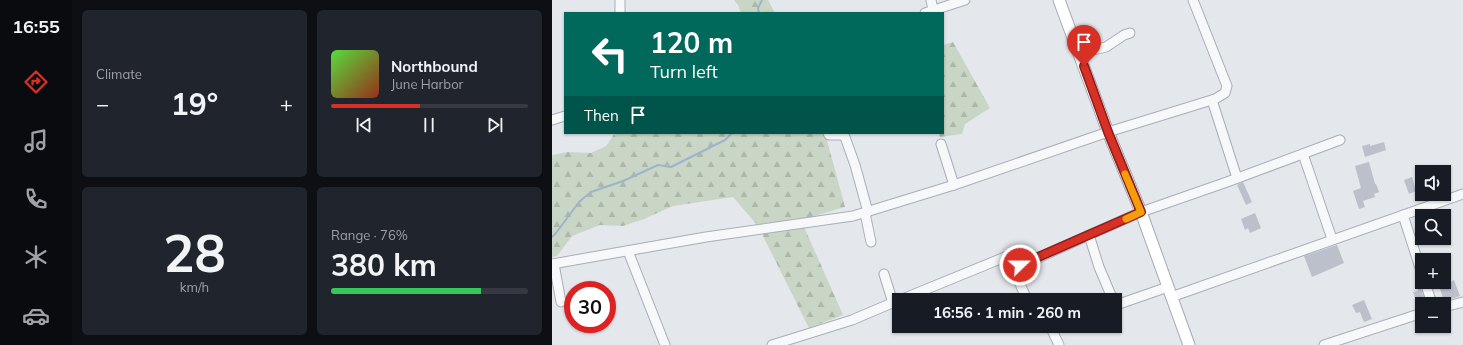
<!DOCTYPE html>
<meta charset="utf-8">
<style>
body{margin:0;font-family:Mulish,sans-serif;background:#20242c;color:#f1f3f6;height:100vh;display:flex;flex-direction:column;font-size:15px;white-space:nowrap}
*{box-sizing:border-box;margin:0}
p{font-size:13px;color:#9ea1a6}
.icon{flex:none;width:22px;height:22px;fill:none;stroke:currentColor;stroke-width:2;stroke-linecap:round;stroke-linejoin:round}
.map{position:relative;flex:1;overflow:hidden}
.side{display:flex;flex-direction:column;gap:10px;padding:10px;background:#0d0f14;width:480px}
.side>*{flex:none}
.hud{position:absolute;left:12px;top:12px;width:380px;height:122px;border-radius:0px;box-shadow:0 1px 3px #0004;background:#00695c;color:#fff;overflow:hidden}
.tools{position:absolute;left:863px;top:165px;display:grid;gap:8px}
.tools a{display:grid;place-items:center;width:36px;height:36px;border-radius:0px;background:#171b24;box-shadow:0 1px 3px #0004;font-size:20px}
.speed{position:absolute;left:12px;top:281px;display:flex;gap:8px;font-size:20px;font-weight:700;text-align:center}
.speed>*{display:grid;place-content:center;width:52px;height:52px;border-radius:50%;background:#171b24;box-shadow:0 1px 3px #0004;line-height:1}
.speed .limit{border:6px solid #d22;background:#fff;color:#111}
.pin{position:absolute;display:grid;place-items:center;width:34px;height:34px;color:#fff;margin:-41px -17px;border-radius:50% 50% 50% 0;rotate:-45deg;box-shadow:0 0 4px #0007}
.pin .icon{rotate:45deg}
.me{position:absolute;width:44px;margin:-22px;rotate:68deg;stroke-linejoin:round;filter:drop-shadow(0 0 3px #0008)}
.turn{display:flex;align-items:center;gap:14px;height:84px;padding:0 20px;font-size:18px}
.turn .icon{width:52px;height:52px;stroke-width:2.5}
.turn b{display:block;font-size:28px;line-height:34px}
.then{display:flex;align-items:center;height:38px;padding:0 20px;background:#0003;gap:8px;font-size:15px}
.big{font-size:30px;font-weight:700;line-height:1.1}
.side .widget{flex:1;display:flex;flex-direction:column;justify-content:center;gap:6px;min-width:0;padding:0 14px;border-radius:6px;background:#20242c}
.side .dial{align-items:center;gap:0}
.dial b{font-size:52px;line-height:1}
.song{display:flex;align-items:center;gap:12px}
.cover{width:48px;height:48px;border-radius:6px;background:linear-gradient(135deg,hsl(110 70% 55%),hsl(10 70% 35%))}
.played{height:4px;border-radius:2px;background:linear-gradient(90deg,#d93025 45%,#363941 45%)}
.keys{display:flex;justify-content:space-around;direction:ltr}
.heat{display:flex;justify-content:space-between;align-items:center;font-size:22px;direction:ltr}
.charge{height:6px;border-radius:3px;background:linear-gradient(90deg,#34c759 76%,#363941 0)}
.side .tiles{flex:1;display:grid;gap:10px;grid-template-columns:repeat(2,1fr)}
.trip{position:absolute;left:340px;top:293px;width:230px;height:40px;border-radius:0px;background:#171b24;box-shadow:0 1px 3px #0004;font-weight:700;line-height:40px;text-align:center}
main{display:flex;flex:1;min-height:0}
.tabs{display:flex;flex-direction:column;width:72px;justify-content:space-around;align-items:center;background:#090b0e;color:#9ea1a6}
.tabs .icon{width:28px;height:28px}
.tabs .current{color:#d93025}
.tabs b{font-size:18px;color:#f1f3f6}
.map>svg:first-child{display:block}
.forest{fill:url(#forest-firs)}
.lines{fill:none;stroke-linecap:round;stroke-linejoin:round}
.stream{stroke:#9fb4cc;stroke-width:2}
.building{fill:#bbc0ca}
.minor-casing{stroke:#a9aeb7;stroke-width:11}
.major-casing{stroke:#a3abb8;stroke-width:13}
.minor{stroke:#f7f8fa;stroke-width:9}
.major{stroke:#fff;stroke-width:11}
.route-casing{stroke:#8d1f18;stroke-width:10}
.route{stroke:#d93025;stroke-width:7}
.slow{stroke:#f59e0b;stroke-width:7}
</style>
<main>
<nav class="tabs">
<b>16:55</b>
<svg class="icon current" aria-label="directions" viewBox="0 0 24 24"><path d="M12 3l9 9-9 9-9-9zM9 14v-3h6M13 9l2 2-2 2"/></svg>
<svg class="icon" aria-label="music" viewBox="0 0 24 24"><path d="M9 18V5l10-2v13"/><circle cx="6" cy="18" r="3"/><circle cx="16" cy="16" r="3"/></svg>
<svg class="icon" aria-label="phone" viewBox="0 0 24 24"><path d="M5 4h4l2 5-3 2q2 4 5 5l2-3 5 2v4C11 20 4 13 5 4z"/></svg>
<svg class="icon" aria-label="climate" viewBox="0 0 24 24"><path d="M12 3v18M4 7l16 10M4 17L20 7"/></svg>
<svg class="icon" aria-label="car" viewBox="0 0 24 24"><path d="M5 17H2v-5l4-1 3-4h7l3 4 3 1v5h-3M9 17h6M6 11h13"/><circle cx="7" cy="17" r="2"/><circle cx="17" cy="17" r="2"/></svg>
</nav>
<section class="side">
<div class="tiles">
<div class="widget"><p>Climate</p>
<div class="heat"><a>−</a><b class="big">19°</b><a>+</a></div>
</div>
<div class="widget">
<div class="song"><i class="cover"></i><div><b>Northbound</b><p>June Harbor</p></div></div>
<div class="played"></div>
<div class="keys"><svg class="icon" aria-label="previous" viewBox="0 0 24 24"><path d="M18 5L8 12l10 7zM5 5v14"/></svg><svg class="icon" aria-label="pause" viewBox="0 0 24 24"><path d="M8 5v14M16 5v14"/></svg><svg class="icon" aria-label="next" viewBox="0 0 24 24"><path d="M6 5l10 7-10 7zM19 5v14"/></svg></div>
</div>
<div class="widget dial"><b>28</b><p>km/h</p></div>
<div class="widget"><p>Range · 76%</p><b class="big">380 km</b><div class="charge"></div></div>
</div>
</section>
<div class="map">
<svg width="911" height="345" viewBox="0 0 911 345">
<defs>
<pattern id="forest-firs" width="22" height="20" patternUnits="userSpaceOnUse"><rect width="22" height="20" fill="#c9d6c5"/><path d="M5 1l3.5 6h-7zM16 11l3.5 6h-7z" fill="#adb8ab"/></pattern>
</defs>
<rect width="100%" height="100%" fill="#e4e7ec"/>
<g class="forest">
<polygon points="182,0 216,0 223,13 189,13 186,5"/>
<polygon points="401,42 438,108 413,124 410,134 388,137 386,133 391,133 391,45"/>
<polygon points="63,133 273,133 293,207 249,220 291,315 257,328 206,226 181,197 121,206 92,219 71,226 48,225 20,236 5,256 0,257 0,155 16,152 39,153 54,146"/>
</g>
<g class="lines">
<g class="stream">
<polyline points="207,13 206,8 210,0"/>
<polyline points="0,237 4,233 27,202 39,192 71,181 106,165 119,167 173,140 180,133"/>
</g>
</g>
<g class="building">
<polygon points="832,142 834,150 813,157 810,146 818,144 818,146"/>
<polygon points="817,162 823,184 824,184 827,192 822,194 823,197 811,201 813,207 807,209 801,191 809,188 803,166"/>
<polygon points="860,177 864,191 857,194 852,180"/>
<polygon points="691,182 700,202 694,205 685,185"/>
<polygon points="703,213 709,228 698,233 696,228 693,230 689,219"/>
<polygon points="785,245 792,263 760,277 752,256"/>
<polygon points="902,280 908,296 892,301 888,289 897,286 896,283"/>
<polygon points="868,285 874,304 870,304 870,307 867,308 861,292 866,291 865,286"/>
<polygon points="812,300 820,319 812,322 808,312 804,313 800,305"/>
</g>
<g class="lines">
<defs>
<g id="minor">
<polyline points="379,0 381,10"/>
<polyline points="68,13 68,0"/>
<polyline points="373,13 413,0"/>
<polyline points="528,53 554,47 572,35 578,33"/>
<polyline points="660,100 685,178"/>
<polyline points="0,120 13,116"/>
<polyline points="276,133 277,135 290,135 293,137 303,165 316,212"/>
<polyline points="389,144 402,185"/>
<polyline points="751,154 780,239"/>
<polyline points="313,213 319,242"/>
<polyline points="851,215 870,274"/>
<polyline points="76,251 113,345"/>
<polyline points="0,264 154,237 301,216 402,185 556,132 663,99 673,93 675,86 641,0"/>
<polyline points="2,264 9,302"/>
<polyline points="332,274 341,303"/>
<polyline points="873,282 880,304"/>
<polyline points="619,297 911,194"/>
<polyline points="348,300 453,257 458,259 466,267"/>
<path d="M 475,300 C 472,292 462,275 466,267 L 537,235"/>
<polyline points="561,300 547,267 537,235 589,212 675,182 788,140"/>
<polyline points="563,302 567,304 616,287"/>
<polyline points="892,307 911,302"/>
<polyline points="498,326 507,345"/>
<polyline points="220,345 300,320 347,300"/>
<polyline points="772,345 870,313"/>
</g>
<polyline id="major" points="507,0 556,132 589,212 637,345"/>
</defs>
<use href="#minor" class="minor-casing"/>
<use href="#major" class="major-casing"/>
<use href="#minor" class="minor"/>
<use href="#major" class="major"/>
</g>
<g class="lines">
<defs>
<polyline id="route" points="468,265 589,212 556,132 532,66"/>
</defs>
<use href="#route" class="route-casing"/>
<use href="#route" class="route"/>
<polyline class="slow" points="573,174 589,212 574,219"/>
</g>
</svg>
<div class="tools">
<a><svg class="icon" aria-label="sound" viewBox="0 0 24 24"><path d="M4 9h4l5-4v14l-5-4H4zM17 9q2 3 0 6"/></svg></a>
<a><svg class="icon" aria-label="search" viewBox="0 0 24 24"><circle cx="10" cy="10" r="6"/><path d="M15 15l6 6"/></svg></a>
<a>+</a>
<a>−</a>
</div>
<div class="speed"><div class="limit">30</div></div>
<div class="pin" style="left:532px;top:66px;background:#d93025"><svg class="icon" aria-label="arrive" viewBox="0 0 24 24"><path d="M6 21V4h12l-3 4 3 4H6"/></svg></div>
<svg class="me" style="left:468px;top:265px" viewBox="-20 -20 40 40"><circle r="17" fill="#d93025" stroke="#fff" stroke-width="3"/><path d="M0-11L8 9 0 5-8 9z" fill="#fff"/></svg>
<div class="trip">16:56 · 1 min · 260 m</div>
<div class="hud">
<div class="turn"><svg class="icon" aria-label="left" viewBox="0 0 24 24"><path d="M17 20v-9H6M10 6l-5 5 5 5"/></svg><div><b>120 m</b>Turn left</div></div>
<div class="then">Then<svg class="icon" aria-label="arrive" viewBox="0 0 24 24"><path d="M6 21V4h12l-3 4 3 4H6"/></svg></div>
</div>
</div>
</main>
